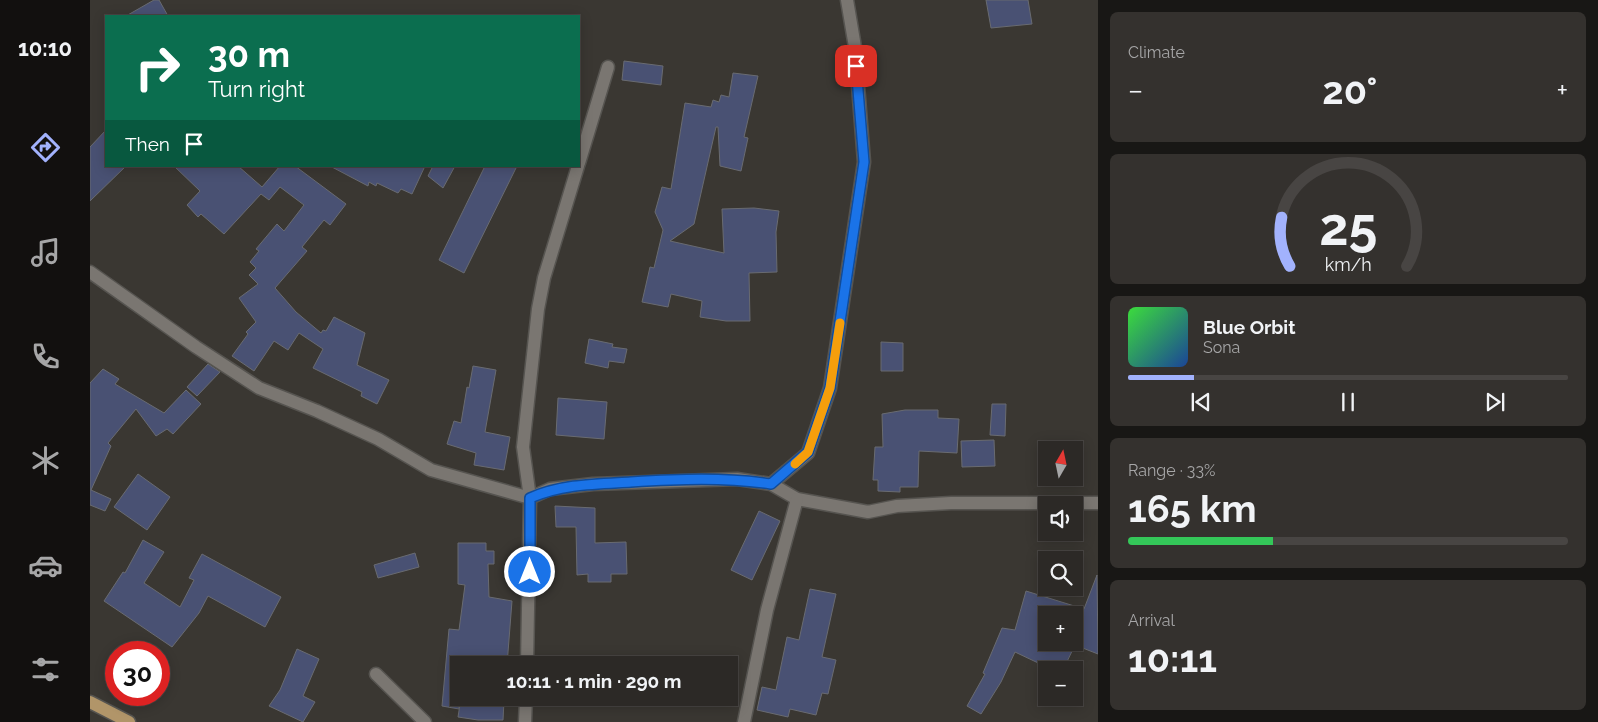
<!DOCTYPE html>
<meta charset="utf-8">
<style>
body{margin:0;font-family:Raleway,sans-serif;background:#34312e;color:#f1f3f6;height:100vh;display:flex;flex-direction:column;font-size:19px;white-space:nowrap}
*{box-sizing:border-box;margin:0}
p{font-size:16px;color:#a6a6a7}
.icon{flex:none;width:28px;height:28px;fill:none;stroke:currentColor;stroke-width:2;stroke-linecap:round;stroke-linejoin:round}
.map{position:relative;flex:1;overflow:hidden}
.sheet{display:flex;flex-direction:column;gap:12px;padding:12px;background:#181715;width:500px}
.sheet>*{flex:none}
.banner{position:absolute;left:15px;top:15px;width:475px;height:152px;border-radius:0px;box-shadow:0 2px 12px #0003,0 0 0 1px #484543;background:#0b6e4f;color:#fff;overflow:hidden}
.needle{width:32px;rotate:9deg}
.buttons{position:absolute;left:948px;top:441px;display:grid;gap:10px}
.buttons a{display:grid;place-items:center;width:45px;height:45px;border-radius:0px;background:#2c2926;box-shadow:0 2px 12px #0003,0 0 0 1px #484543;font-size:25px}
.speed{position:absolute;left:15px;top:641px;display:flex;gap:10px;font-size:25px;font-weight:700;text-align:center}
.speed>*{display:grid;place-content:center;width:65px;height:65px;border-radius:50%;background:#2c2926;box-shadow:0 2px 12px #0003,0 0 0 1px #484543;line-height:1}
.speed .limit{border:8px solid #d22;background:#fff;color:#111}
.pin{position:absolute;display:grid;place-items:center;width:42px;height:42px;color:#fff;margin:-21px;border-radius:10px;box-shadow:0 2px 8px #0006}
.me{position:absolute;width:55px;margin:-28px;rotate:0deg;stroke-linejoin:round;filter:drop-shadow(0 0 4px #0008)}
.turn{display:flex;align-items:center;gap:18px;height:105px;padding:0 20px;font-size:22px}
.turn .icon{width:65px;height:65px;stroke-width:2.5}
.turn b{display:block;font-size:35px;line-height:42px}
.then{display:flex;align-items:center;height:48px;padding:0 20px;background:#0003;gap:10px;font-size:19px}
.big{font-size:38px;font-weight:700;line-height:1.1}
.sheet .card{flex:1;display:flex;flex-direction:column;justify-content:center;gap:8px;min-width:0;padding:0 18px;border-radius:8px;background:#34312e}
.sheet .dial{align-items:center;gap:0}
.dial svg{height:130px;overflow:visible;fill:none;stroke:#484543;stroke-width:7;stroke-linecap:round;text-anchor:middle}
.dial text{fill:#f1f3f6;stroke:none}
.song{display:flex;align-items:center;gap:15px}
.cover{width:60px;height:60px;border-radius:8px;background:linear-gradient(135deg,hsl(120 70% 55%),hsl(220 70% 35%))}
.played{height:5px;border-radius:2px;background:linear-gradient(90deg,#a2b2fd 15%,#484543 15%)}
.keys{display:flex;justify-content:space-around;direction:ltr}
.heat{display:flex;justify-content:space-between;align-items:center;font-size:28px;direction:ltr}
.charge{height:8px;border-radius:4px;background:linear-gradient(90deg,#34c759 33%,#484543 0)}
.trip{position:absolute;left:360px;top:656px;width:288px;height:50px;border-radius:0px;background:#2c2926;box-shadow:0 2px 12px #0003,0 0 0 1px #484543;font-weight:700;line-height:50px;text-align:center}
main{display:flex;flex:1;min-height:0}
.dock{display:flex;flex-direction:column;width:90px;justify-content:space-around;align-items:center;background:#12100f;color:#a6a6a7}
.dock .icon{width:35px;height:35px}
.dock .on{color:#a2b2fd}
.dock b{font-size:22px;color:#f1f3f6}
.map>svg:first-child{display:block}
.building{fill:#495173;stroke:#696b71;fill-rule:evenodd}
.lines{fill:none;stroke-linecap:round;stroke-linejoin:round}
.street-casing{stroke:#565450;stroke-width:15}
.primary-casing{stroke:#565450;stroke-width:15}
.street{stroke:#7a7671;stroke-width:12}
.primary{stroke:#b19569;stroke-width:12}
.route-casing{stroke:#114b97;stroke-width:12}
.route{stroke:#1a73e8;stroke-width:9}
.slow{stroke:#f59e0b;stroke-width:9}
</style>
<main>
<nav class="dock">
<b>10:10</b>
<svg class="icon on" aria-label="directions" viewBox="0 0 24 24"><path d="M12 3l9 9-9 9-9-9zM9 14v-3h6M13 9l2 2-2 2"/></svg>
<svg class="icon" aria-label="music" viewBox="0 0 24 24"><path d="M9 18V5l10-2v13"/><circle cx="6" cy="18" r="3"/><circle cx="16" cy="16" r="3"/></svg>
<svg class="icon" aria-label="phone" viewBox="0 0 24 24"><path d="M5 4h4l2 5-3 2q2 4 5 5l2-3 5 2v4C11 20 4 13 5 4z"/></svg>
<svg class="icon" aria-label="climate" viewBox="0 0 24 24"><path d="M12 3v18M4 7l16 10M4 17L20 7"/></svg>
<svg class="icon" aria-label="car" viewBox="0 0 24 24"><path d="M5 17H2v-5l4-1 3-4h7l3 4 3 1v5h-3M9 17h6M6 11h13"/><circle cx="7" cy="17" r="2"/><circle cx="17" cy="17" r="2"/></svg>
<svg class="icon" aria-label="filters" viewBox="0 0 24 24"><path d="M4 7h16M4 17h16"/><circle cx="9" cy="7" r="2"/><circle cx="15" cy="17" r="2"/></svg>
</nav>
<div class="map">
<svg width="1008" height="722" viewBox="0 0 1008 722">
<rect width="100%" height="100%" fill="#3a3732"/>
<g class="building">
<polygon points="64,0 69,0 78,16 36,16"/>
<polygon points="896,0 938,0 942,24 901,28"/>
<polygon points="534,61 573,66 571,85 532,80"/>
<polygon points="643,73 668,76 654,137 658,138 651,171 630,166 628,127 626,127 604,224 580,241 634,253 632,209 664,208 689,211 686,232 687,272 659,273 660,321 636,321 610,317 612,301 581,294 578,307 552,302 560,267 564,268 573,230 565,212 572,187 581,189 595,103 621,107 623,100 629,102 631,95 639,97"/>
<polygon points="16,130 16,166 36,166 0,201 0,147"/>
<polygon points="84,166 148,166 172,187 190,166 205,166 256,204 240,225 234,220 212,247 217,251 185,288 206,312 231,333 233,330 236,331 244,317 275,333 267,365 299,380 287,404 271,396 272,392 223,368 233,349 209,333 198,350 184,341 164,371 142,356 158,334 156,332 166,322 149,298 168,284 159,275 166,268 160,262 169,251 166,249 187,224 194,231 214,205 190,187 179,200 171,194 134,234 111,214 108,217 97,205 110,191"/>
<polygon points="240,166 335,166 322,194 311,189 308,193 287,183 286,186 279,182 278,186"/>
<polygon points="343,166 365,166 353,188 338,176"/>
<polygon points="395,166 427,166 374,273 349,260"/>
<polygon points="499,339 523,344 522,347 537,349 534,363 519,361 518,368 495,363"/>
<polygon points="791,342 813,343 813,371 791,371"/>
<polygon points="118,364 130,372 107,396 97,387"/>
<polygon points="383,366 406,370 395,432 420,437 414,470 384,465 386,453 357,444 364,421 371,423 377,387 379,388"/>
<polygon points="13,369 29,379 25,384 74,413 96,390 111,404 83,434 77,429 66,436 46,409 18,443 21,446 1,490 21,499 15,511 0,505 0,383"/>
<polygon points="468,398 517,402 514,439 466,435"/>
<polygon points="902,404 916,404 915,436 900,435"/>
<polygon points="815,410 848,410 848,418 869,419 867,453 829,451 828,487 810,487 810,492 788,491 788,480 783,480 785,447 793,447 792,414"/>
<polygon points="904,440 905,466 872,467 871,441"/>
<polygon points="48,474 80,497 57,530 24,507"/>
<polygon points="465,506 505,508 505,543 536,542 537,574 521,574 521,582 498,582 498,574 487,575 486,527 466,527"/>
<polygon points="669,511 690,521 662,580 641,570"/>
<polygon points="53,540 74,552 54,583 90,607 104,580 99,578 112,554 191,597 175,627 118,596 109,613 82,647 14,601 33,572 35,573"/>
<polygon points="368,543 396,543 396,551 404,551 404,564 398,564 399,597 422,601 417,665 369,665 369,709 352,706 359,629 369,630 375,585 368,584"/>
<polygon points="325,553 329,567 288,578 284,565"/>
<path d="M 1007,575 L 1008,654 L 985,645 L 973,670 L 963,670 L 925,652 L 911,682 L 891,714 L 877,706 L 895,674 L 893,673 L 912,628 L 925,630 L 936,591 L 994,609 ZM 956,615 L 991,615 L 984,635 L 984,642 L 956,642 Z"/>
<polygon points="720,589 746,594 732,657 746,660 738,694 732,693 726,715 700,709 698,717 667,710 672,687 686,690 697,637 709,640"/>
<polygon points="207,649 229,659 213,696 225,702 213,722 179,706 190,690"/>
<polygon points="371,698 414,701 413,720 388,720 368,717"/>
</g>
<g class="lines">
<defs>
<g id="street">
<polyline points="489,163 518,67"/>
<polyline points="488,166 454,278 448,309 433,447 440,498 460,489 503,484 647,479 681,484 707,499 778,512 807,506 861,503 1008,503"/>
<polyline points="0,272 106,347 169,388 227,411 288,439 341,470 440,498 437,665"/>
<polyline points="681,484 718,453 740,388 774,162 765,47 757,0"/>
<polyline points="286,674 335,722"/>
<polyline points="435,722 436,698"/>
<polyline points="654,722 677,610 707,499"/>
</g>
<polyline id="primary" points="0,702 39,722"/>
</defs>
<use href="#street" class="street-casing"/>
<use href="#primary" class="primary-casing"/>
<use href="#street" class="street"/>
<use href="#primary" class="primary"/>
</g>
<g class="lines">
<defs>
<path id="route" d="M 440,572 L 440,498 C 472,484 506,484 541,482 C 588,479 635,477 681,484 L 718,452 L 740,388 L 774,162 L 766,66"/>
</defs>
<use href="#route" class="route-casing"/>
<use href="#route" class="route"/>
<polyline class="slow" points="705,464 718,452 740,388 750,323"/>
</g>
</svg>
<div class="buttons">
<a><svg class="needle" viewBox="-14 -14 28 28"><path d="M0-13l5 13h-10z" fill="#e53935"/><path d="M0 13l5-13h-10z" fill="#a6a6a7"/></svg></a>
<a><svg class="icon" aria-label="sound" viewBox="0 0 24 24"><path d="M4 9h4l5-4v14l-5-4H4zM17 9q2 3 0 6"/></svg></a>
<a><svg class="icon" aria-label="search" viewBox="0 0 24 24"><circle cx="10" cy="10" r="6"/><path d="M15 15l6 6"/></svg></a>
<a>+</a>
<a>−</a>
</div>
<div class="speed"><div class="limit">30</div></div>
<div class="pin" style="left:766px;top:66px;background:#d93025"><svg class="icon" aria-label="arrive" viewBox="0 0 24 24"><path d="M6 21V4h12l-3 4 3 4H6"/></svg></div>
<svg class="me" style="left:440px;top:572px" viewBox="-20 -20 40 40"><circle r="17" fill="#1a73e8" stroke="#fff" stroke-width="3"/><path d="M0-11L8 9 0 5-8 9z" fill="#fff"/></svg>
<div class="trip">10:11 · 1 min · 290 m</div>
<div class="banner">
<div class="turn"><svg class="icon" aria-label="right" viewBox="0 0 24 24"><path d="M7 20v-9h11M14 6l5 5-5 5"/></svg><div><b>30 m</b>Turn right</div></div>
<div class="then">Then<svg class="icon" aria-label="arrive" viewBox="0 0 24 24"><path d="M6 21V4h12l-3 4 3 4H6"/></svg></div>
</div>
</div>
<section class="sheet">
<div class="card"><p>Climate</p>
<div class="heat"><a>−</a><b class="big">20°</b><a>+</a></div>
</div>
<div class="card dial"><svg viewBox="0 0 100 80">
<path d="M14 69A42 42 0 1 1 86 69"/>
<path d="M14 69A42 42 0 0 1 9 39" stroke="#a2b2fd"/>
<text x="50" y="56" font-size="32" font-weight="700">25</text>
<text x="50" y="72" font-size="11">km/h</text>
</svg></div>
<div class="card">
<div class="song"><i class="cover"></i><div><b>Blue Orbit</b><p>Sona</p></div></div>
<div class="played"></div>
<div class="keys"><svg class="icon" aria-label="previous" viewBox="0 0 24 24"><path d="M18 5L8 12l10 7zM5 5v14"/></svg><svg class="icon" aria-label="pause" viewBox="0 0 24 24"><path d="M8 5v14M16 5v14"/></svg><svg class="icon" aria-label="next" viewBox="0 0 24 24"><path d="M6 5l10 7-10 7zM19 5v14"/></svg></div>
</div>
<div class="card"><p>Range · 33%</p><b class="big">165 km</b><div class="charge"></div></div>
<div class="card"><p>Arrival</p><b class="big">10:11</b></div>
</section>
</main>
